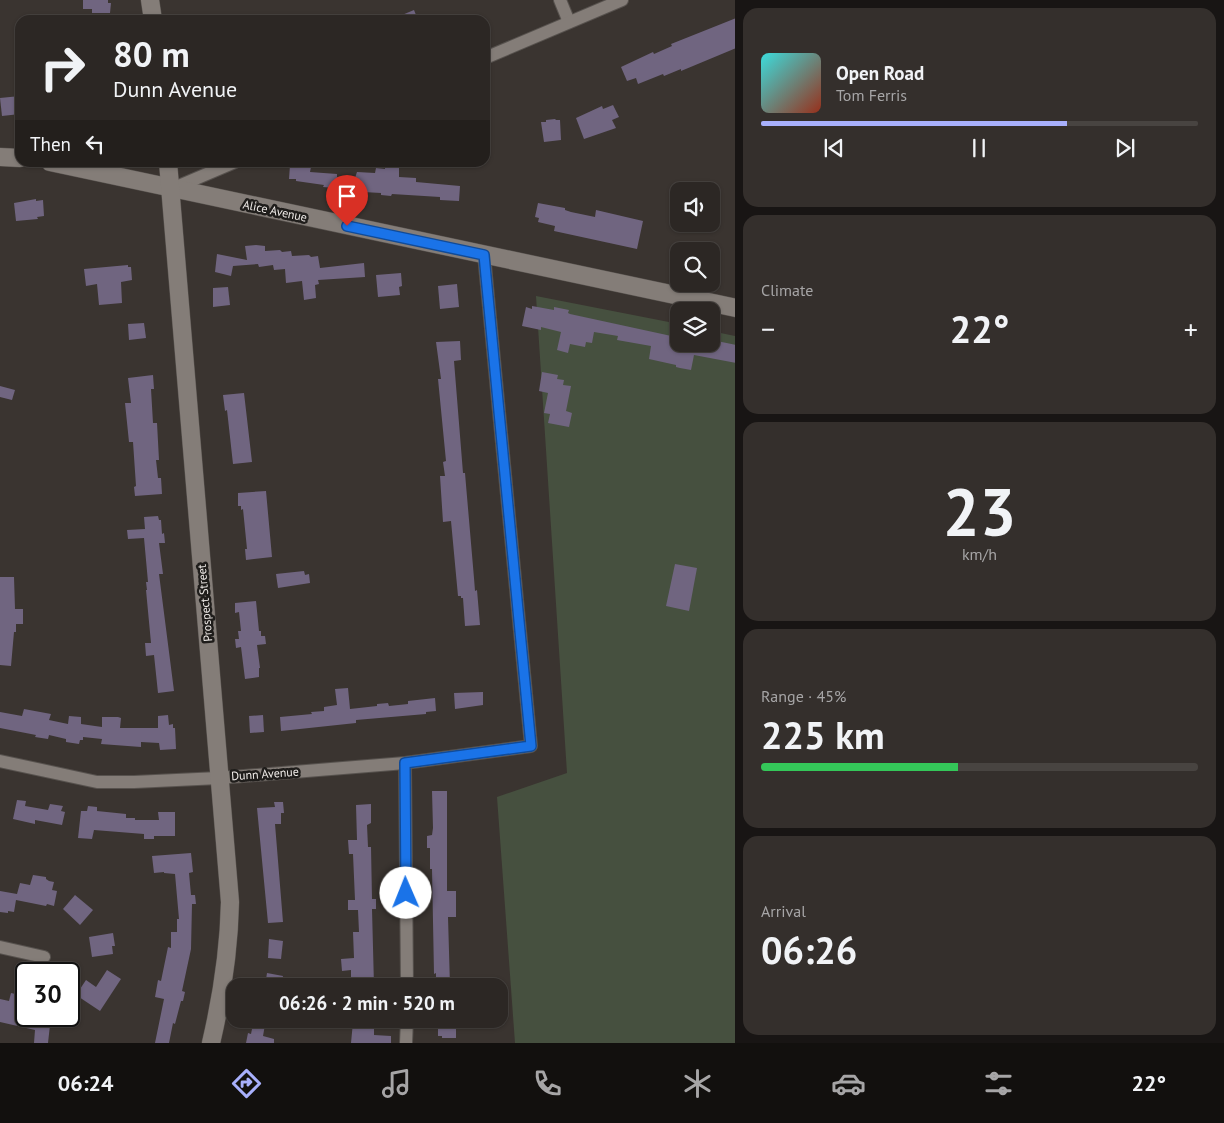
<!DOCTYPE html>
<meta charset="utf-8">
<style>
body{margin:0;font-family:"PT Sans",sans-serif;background:#342f2c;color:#f1f3f6;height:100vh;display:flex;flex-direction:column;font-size:19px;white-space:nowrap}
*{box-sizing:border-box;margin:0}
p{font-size:16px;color:#a6a5a6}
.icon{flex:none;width:28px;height:28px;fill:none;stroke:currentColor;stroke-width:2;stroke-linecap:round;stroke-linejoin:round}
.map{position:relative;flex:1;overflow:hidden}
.side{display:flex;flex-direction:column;gap:8px;padding:8px;background:#181514;width:489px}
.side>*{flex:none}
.guide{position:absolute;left:15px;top:15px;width:475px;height:152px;border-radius:15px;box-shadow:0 1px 4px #0004,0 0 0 1px #484441;background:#2c2724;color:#f1f3f6;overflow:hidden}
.fabs{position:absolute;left:670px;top:182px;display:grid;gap:10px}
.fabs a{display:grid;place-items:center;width:50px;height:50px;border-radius:10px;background:#2c2724;box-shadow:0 1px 4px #0004,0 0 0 1px #484441;font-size:25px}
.speed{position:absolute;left:15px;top:962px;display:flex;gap:10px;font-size:25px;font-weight:700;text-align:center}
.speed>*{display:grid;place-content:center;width:65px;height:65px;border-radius:50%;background:#2c2724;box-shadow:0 1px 4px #0004,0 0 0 1px #484441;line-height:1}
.speed .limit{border:2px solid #111;border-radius:8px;background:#fff;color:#111}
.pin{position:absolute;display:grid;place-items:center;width:42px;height:42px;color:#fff;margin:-51px -21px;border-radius:50% 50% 50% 0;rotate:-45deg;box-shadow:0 0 5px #0007}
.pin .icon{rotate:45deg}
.me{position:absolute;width:55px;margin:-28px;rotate:359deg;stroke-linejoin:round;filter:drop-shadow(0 0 4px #0008)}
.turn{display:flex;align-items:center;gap:18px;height:105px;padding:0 15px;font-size:22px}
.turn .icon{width:65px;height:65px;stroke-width:2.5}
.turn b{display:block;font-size:35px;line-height:42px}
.then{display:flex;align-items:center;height:48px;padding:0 15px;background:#0003;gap:10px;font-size:19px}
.big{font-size:38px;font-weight:800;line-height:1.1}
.side .card{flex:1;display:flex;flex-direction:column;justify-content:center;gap:8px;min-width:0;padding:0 18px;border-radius:15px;background:#342f2c}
.side .dial{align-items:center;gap:0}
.dial b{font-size:65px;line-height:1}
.song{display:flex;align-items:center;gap:15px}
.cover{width:60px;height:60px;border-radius:8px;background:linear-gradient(135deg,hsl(180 70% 55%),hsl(10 70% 35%))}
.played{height:5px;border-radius:2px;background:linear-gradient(90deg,#a8b0fc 70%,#484441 70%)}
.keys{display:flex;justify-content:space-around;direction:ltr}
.heat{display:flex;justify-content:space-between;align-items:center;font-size:28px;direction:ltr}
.charge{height:8px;border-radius:4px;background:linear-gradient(90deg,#34c759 45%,#484441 0)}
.trip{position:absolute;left:226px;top:978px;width:282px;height:50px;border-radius:15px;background:#2c2724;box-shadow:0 1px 4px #0004,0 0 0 1px #484441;font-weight:800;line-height:50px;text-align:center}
.tab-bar{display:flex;height:80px;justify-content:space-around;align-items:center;background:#12100e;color:#a6a5a6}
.tab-bar .icon{width:35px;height:35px}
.tab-bar .on{color:#a8b0fc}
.tab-bar b{font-size:22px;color:#f1f3f6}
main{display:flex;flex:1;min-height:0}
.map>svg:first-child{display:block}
.green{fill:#46503f}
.building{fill:#706580}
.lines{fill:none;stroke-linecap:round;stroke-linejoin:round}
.street-casing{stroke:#57524e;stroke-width:14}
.secondary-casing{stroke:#57524e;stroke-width:19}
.street{stroke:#847d78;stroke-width:12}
.secondary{stroke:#847d78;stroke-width:18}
.route-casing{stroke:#114b97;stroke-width:12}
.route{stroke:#1a73e8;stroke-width:9}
.labels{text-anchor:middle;stroke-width:5;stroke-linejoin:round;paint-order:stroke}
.street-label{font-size:12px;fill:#f0ece9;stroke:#1f1d1b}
</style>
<main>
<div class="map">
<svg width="736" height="1043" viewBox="0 0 736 1043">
<rect width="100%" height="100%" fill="#3a3430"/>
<polygon class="green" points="536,296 679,324 679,344 711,344 711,331 735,336 735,1043 515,1043 497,797 567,773"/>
<g class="building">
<polygon points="83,0 108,0 108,3 111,3 110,13 92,13 92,9 83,9"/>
<polygon points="414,10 418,20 390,20"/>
<polygon points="736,18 736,48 681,71 681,69 664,76 663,74 638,84 636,78 627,81 621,67 653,52 654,54 672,46 671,44"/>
<polygon points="20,96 20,114 2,116 0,98"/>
<polygon points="613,105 619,117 612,120 616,128 584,139 576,118 602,106 603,109"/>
<polygon points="555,119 556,120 560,120 561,140 544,142 541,122 546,122 546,120"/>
<polygon points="290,165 311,167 310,172 337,174 337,177 355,178 357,172 375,173 376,168 385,169 385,165 399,166 399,177 416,178 416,182 460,186 459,201 440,200 440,197 392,194 391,196 381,195 381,193 346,191 346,189 323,187 324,185 296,181 296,179 289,179"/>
<polygon points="36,199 36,201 43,200 44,216 37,217 38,219 16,221 14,203"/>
<polygon points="538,203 565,208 565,210 571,212 595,217 596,210 643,221 637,249 554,231 555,226 538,222 539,218 535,217"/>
<polygon points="256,245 265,246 265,251 280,250 282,252 291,251 292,256 309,255 311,257 318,256 320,268 364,263 365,277 318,280 319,284 315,285 316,298 304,300 302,281 286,283 285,269 274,270 273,265 259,267 258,264 233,266 231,276 215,272 217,254 247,260 245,246"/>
<polygon points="128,265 128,267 131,267 132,280 121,282 122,303 99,305 97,284 86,286 84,269"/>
<polygon points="401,273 402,286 399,287 400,295 378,297 376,275"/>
<polygon points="457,284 459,307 440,309 438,286"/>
<polygon points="228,287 230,305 213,307 213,288"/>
<polygon points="532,306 554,310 554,307 569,310 568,313 570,314 676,337 674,344 716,344 717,341 736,345 736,363 694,355 691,370 680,368 676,367 676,365 649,359 651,346 617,340 618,336 594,332 592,343 586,342 585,347 570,344 568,353 557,350 561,332 541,327 541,330 522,326 526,307 532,309"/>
<polygon points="144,323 146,338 129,340 128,324"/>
<polygon points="460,341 461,360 454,361 463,473 465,473 466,485 474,578 475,591 477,590 480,625 465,626 463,598 461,598 461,596 458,596 451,521 443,522 440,476 445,476 443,462 446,461 438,379 441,379 436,342"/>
<polygon points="542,372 558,375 557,379 564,380 563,385 571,386 566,411 572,413 569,427 548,423 550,414 544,413 548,393 539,391"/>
<polygon points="153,375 154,389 151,389 153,423 157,423 159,460 156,460 158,478 161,478 162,494 135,496 134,487 136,486 133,442 129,442 125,403 131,403 128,378"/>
<polygon points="0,386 15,390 12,400 0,397"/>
<polygon points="244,393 252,462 233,464 227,410 225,411 223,395"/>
<polygon points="266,491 272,557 246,560 245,549 247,549 243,509 241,510 241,506 238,506 238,493"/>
<polygon points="158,516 159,520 161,520 162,534 164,533 165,543 159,543 163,574 159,574 174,691 158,693 154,655 146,656 145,643 151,643 146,590 147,590 146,582 148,582 144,538 128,539 127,530 145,529 144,517"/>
<polygon points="675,564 697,568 689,611 666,606"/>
<polygon points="304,571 305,575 309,574 310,583 278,588 276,574"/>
<polygon points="0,577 14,577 15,609 23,609 23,624 16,624 16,632 14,632 11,666 0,665"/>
<polygon points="256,601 259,631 261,631 261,636 265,636 266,644 257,645 260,668 259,668 259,677 245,679 241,647 236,648 235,639 239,639 238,631 241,631 239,612 235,613 235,603"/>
<polygon points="348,688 350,709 377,706 377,704 388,703 389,706 408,704 408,701 435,698 436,711 426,712 426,714 356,720 356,723 281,731 280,717 312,714 311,712 324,711 324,707 337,705 335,689"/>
<polygon points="483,692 483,705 455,709 454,693"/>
<polygon points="24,709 51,714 49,720 68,724 69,716 81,717 81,724 102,727 102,717 118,717 121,718 120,728 158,728 158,716 168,715 169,725 173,724 173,728 175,728 176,749 160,750 159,743 141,742 141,747 101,744 102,739 83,737 83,740 80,740 79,744 66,742 66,739 49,735 48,739 35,737 36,735 0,728 0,712 22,716"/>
<polygon points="263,715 264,732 250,733 249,716"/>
<polygon points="432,791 447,791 447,891 456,891 456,917 448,917 450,986 436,986 436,973 434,974 432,869 430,869 430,848 427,848 427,836 432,835 433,828"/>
<polygon points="17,800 26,801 25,806 48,810 50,804 63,806 61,811 65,812 62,825 35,820 35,824 13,819"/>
<polygon points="274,802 283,802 284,813 281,813 281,824 275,824 283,922 268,923 257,808 275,807"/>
<polygon points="371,804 371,823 367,825 368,847 371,847 372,899 376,899 376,909 372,909 374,986 351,986 351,970 342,971 341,959 354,958 353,932 359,932 358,910 348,910 348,900 355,900 353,854 349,854 348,840 357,840 356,805"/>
<polygon points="88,806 97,807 97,811 126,814 126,818 135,818 135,820 159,820 158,812 175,812 175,836 154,836 154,839 144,839 144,834 94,830 92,839 78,838 81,811 87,811"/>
<polygon points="191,853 193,872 189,873 191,895 195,895 196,904 192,904 191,949 182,991 185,992 183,1001 181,1001 175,1024 173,1023 169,1043 155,1043 164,999 155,997 158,980 161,981 168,947 171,948 171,932 177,932 177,919 179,919 175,874 164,873 164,872 154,873 152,856"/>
<polygon points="33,875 46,877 46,879 49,881 54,882 52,890 57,891 54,906 47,904 46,906 16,900 14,912 8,911 8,913 0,912 0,891 17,894 20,883 30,885"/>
<polygon points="75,895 93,910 80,925 63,909"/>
<polygon points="113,933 115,946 112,946 113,954 92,957 89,937"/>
<polygon points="269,939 283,941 281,959 268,958"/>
<polygon points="107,970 121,979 100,1011 76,995 86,980 96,987"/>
<polygon points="267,973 283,976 281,986 265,986"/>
<polygon points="11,993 24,996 23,999 26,999 26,1016 75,1016 75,1022 50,1025 48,1043 34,1043 35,1030 0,1022 0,999 9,1001"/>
<polygon points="254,1019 266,1019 263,1036 274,1039 274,1043 246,1043 248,1033 251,1034"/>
<polygon points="442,1019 456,1019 456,1038 442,1038 442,1036 438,1036 438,1027 442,1027"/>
<polygon points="353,1022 374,1023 374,1035 391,1036 391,1043 351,1043"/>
</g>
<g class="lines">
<defs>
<g id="street">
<polyline points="560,0 569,22"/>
<polyline points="485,58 622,0"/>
<polyline points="174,188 235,162"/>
<polyline points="0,761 97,782 134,782 219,778 405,763 531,746 484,255"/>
<polyline points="405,763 407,986"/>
<polyline points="0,947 44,957"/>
<polyline points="406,1043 407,1019"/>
</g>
<g id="secondary">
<polyline points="150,0 153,20"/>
<polyline points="0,157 20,158"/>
<polyline points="50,162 736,308"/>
<path d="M 168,162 L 230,902 C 229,950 222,996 211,1043"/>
</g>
</defs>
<use href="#street" class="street-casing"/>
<use href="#secondary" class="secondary-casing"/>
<use href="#street" class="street"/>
<use href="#secondary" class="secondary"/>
</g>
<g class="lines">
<defs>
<polyline id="route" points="347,226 484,255 531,746 405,763 406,893"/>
</defs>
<use href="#route" class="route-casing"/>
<use href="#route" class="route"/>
</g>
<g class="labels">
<g class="street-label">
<text transform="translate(275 211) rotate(12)" y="4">Alice Avenue</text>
<text transform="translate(205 603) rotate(-95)" y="4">Prospect Street</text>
<text transform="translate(265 774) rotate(-4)" y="4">Dunn Avenue</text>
</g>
</g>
</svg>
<div class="fabs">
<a><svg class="icon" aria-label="sound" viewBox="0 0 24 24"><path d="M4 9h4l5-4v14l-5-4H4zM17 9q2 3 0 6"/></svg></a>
<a><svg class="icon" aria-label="search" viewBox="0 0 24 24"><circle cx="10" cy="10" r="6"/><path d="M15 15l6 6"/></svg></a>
<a><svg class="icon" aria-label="layers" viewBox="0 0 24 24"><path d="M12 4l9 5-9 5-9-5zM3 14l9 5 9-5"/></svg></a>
</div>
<div class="speed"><div class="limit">30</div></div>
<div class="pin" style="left:347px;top:226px;background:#d93025"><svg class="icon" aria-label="arrive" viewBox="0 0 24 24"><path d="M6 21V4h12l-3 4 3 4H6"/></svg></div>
<svg class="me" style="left:406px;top:893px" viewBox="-20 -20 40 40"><circle r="19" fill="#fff"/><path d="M0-13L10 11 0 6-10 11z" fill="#1a73e8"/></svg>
<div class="trip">06:26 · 2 min · 520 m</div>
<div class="guide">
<div class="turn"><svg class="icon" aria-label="right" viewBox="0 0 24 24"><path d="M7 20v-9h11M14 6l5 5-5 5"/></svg><div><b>80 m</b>Dunn Avenue</div></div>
<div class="then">Then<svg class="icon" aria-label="left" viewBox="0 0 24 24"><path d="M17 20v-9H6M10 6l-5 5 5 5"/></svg></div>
</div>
</div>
<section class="side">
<div class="card">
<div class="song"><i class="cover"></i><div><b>Open Road</b><p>Tom Ferris</p></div></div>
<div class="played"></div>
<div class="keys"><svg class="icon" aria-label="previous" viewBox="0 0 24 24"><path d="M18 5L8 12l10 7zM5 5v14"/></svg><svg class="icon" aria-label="pause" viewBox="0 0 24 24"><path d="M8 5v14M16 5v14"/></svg><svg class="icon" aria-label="next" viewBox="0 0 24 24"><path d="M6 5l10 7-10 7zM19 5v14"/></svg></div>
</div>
<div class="card"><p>Climate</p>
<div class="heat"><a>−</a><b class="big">22°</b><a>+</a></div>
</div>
<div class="card dial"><b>23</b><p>km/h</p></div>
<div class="card"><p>Range · 45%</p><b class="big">225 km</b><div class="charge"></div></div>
<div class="card"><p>Arrival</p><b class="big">06:26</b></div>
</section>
</main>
<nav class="tab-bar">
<b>06:24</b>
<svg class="icon on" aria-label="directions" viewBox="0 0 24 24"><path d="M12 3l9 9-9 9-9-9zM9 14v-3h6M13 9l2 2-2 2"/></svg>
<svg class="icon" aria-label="music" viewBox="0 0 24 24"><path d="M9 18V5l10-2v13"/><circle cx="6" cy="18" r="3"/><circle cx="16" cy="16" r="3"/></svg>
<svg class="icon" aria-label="phone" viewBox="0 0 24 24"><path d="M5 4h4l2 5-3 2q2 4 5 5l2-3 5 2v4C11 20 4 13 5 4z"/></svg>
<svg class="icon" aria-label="climate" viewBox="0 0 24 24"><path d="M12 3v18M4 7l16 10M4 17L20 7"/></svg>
<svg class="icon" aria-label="car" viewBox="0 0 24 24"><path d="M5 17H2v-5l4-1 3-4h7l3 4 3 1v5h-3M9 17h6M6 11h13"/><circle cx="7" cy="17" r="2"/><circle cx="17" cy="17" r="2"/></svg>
<svg class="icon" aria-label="filters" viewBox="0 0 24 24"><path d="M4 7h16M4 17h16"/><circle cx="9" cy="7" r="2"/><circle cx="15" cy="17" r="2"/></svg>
<b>22°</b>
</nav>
